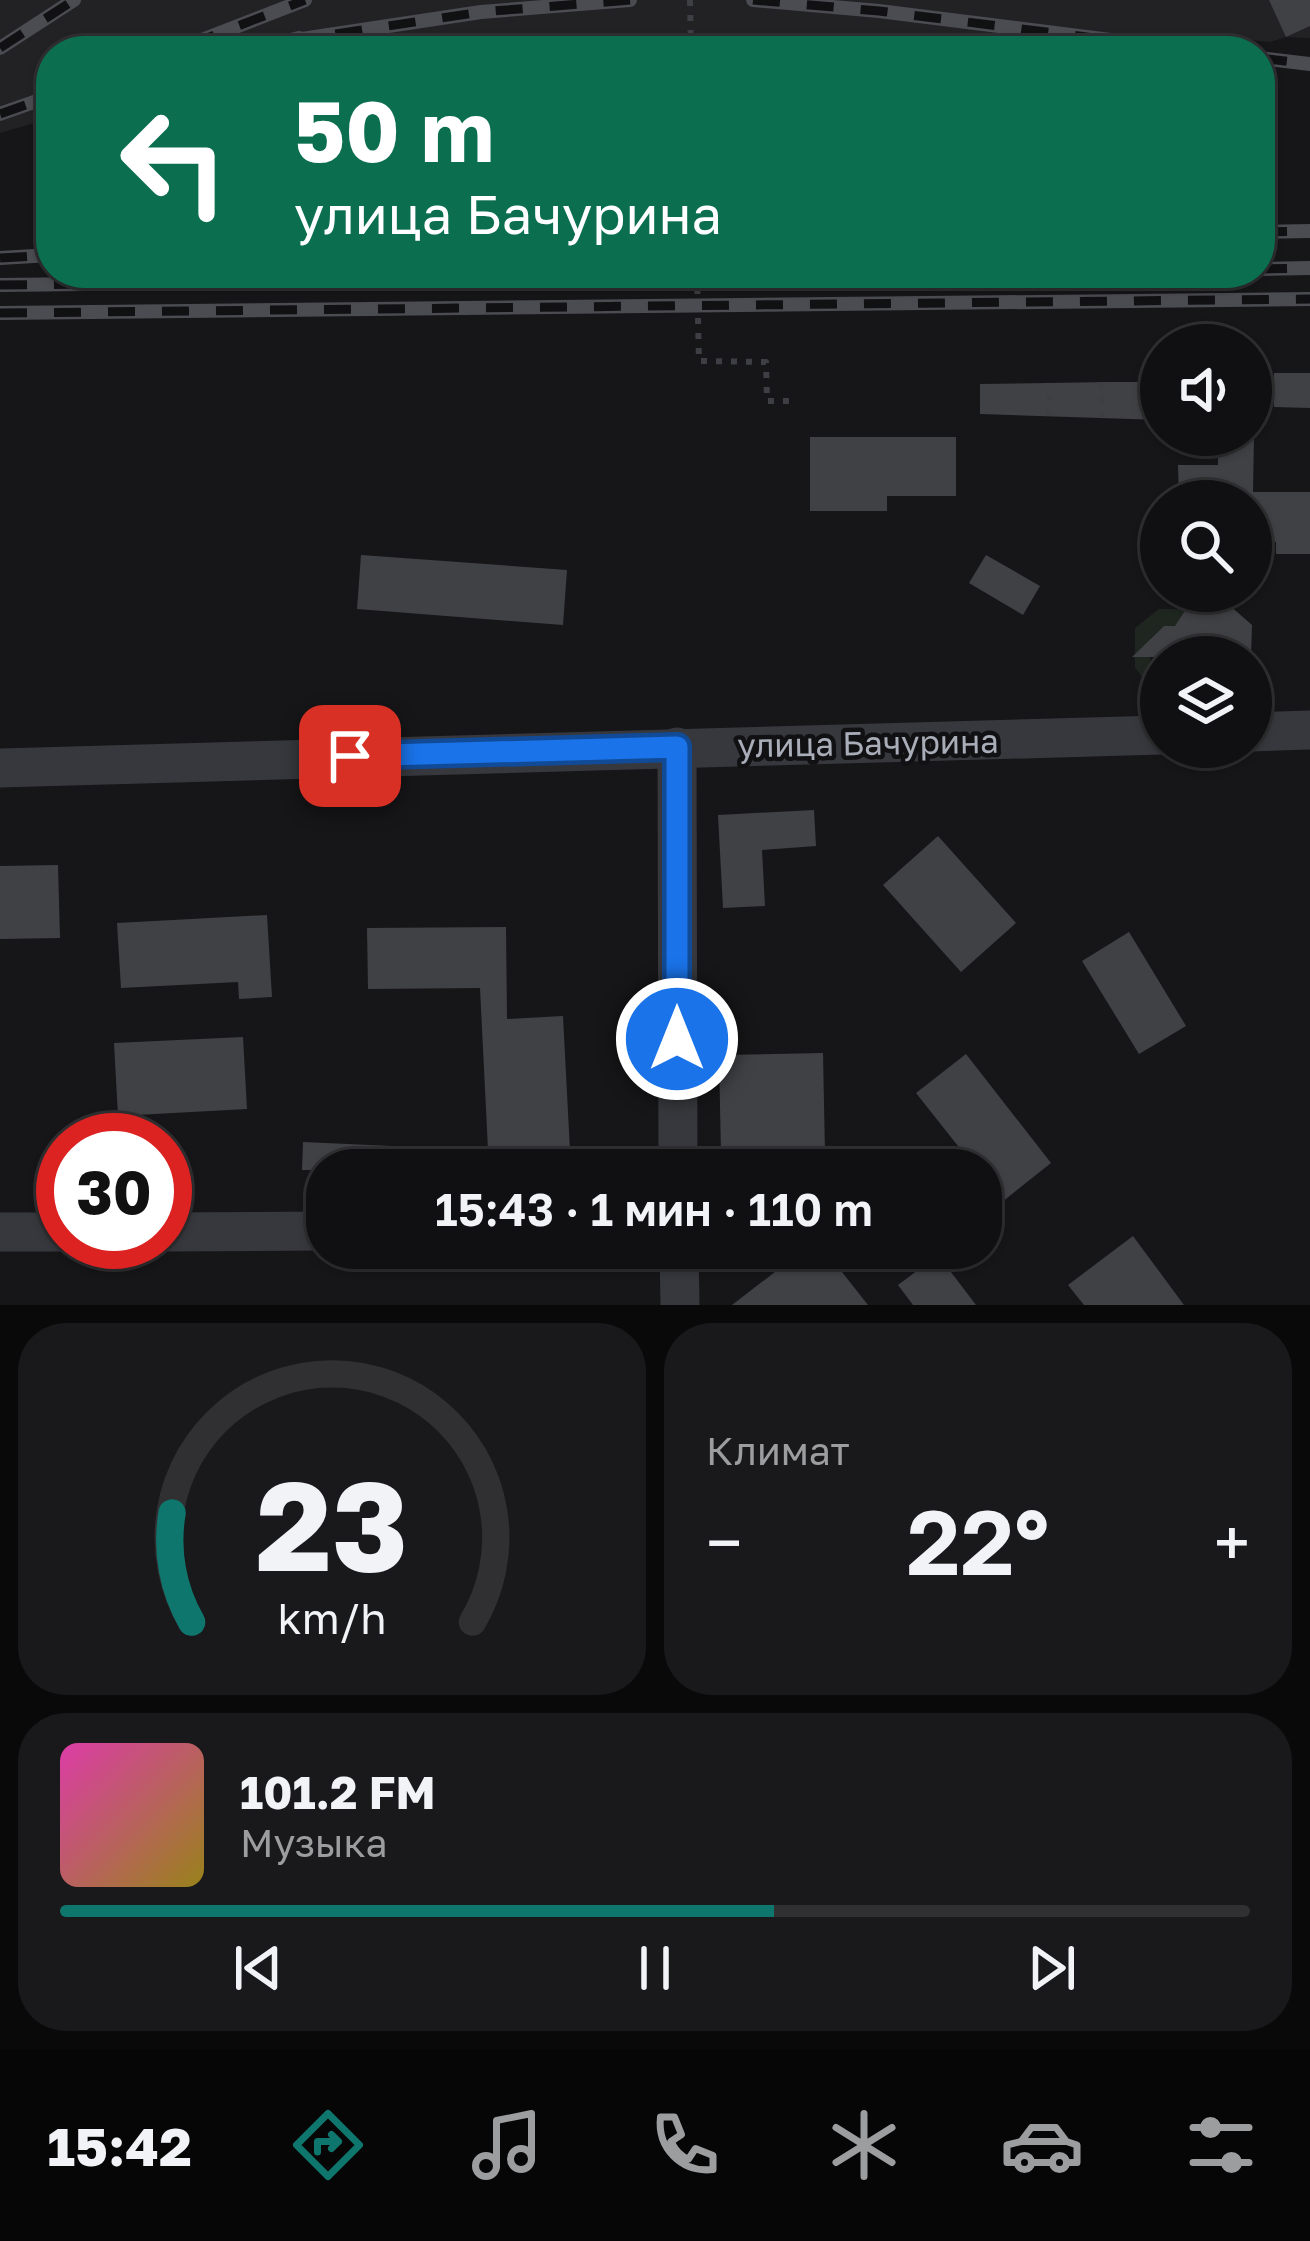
<!DOCTYPE html>
<html lang="ru">
<meta charset="utf-8">
<style>
body{margin:0;font-family:"Golos Text",sans-serif;background:#19191b;color:#f1f3f6;height:100vh;display:flex;flex-direction:column;font-size:45px;white-space:nowrap}
*{box-sizing:border-box;margin:0}
p{font-size:39px;color:#9c9d9f}
.icon{flex:none;width:66px;height:66px;fill:none;stroke:currentColor;stroke-width:2;stroke-linecap:round;stroke-linejoin:round}
.map{position:relative;height:1305px;overflow:hidden}
.details{display:flex;flex-direction:column;gap:18px;padding:18px;background:#09090a;flex:1}
.details>*{flex:none}
.hud{position:absolute;left:36px;top:36px;width:1239px;height:252px;border-radius:48px;box-shadow:0 3px 9px #0004,0 0 0 3px #303032;background:#0b6e4f;color:#fff;overflow:hidden}
.buttons{position:absolute;left:1140px;top:324px;display:grid;gap:24px}
.buttons a{display:grid;place-items:center;width:132px;height:132px;border-radius:50%;background:#101012;box-shadow:0 3px 9px #0004,0 0 0 3px #303032;font-size:60px}
.speed{position:absolute;left:36px;top:1113px;display:flex;gap:24px;font-size:60px;font-weight:700;text-align:center}
.speed>*{display:grid;place-content:center;width:156px;height:156px;border-radius:50%;background:#101012;box-shadow:0 3px 9px #0004,0 0 0 3px #303032;line-height:1}
.speed .limit{border:18px solid #d22;background:#fff;color:#111}
.pin{position:absolute;display:grid;place-items:center;width:102px;height:102px;color:#fff;margin:-51px;border-radius:24px;box-shadow:0 6px 18px #0006}
.me{position:absolute;width:132px;margin:-66px;rotate:0deg;stroke-linejoin:round;filter:drop-shadow(0 0 9px #0008)}
.turn{display:flex;align-items:center;gap:42px;height:252px;padding:0 60px;font-size:54px}
.turn .icon{width:156px;height:156px;stroke-width:2.5}
.turn b{display:block;font-size:84px;line-height:102px}
.big{font-size:90px;font-weight:600;line-height:1.1}
.details .tile{flex:1;display:flex;flex-direction:column;justify-content:center;gap:18px;min-width:0;padding:0 42px;border-radius:48px;background:#19191b}
.details .dial{align-items:center;gap:0}
.dial svg{height:312px;overflow:visible;fill:none;stroke:#303032;stroke-width:7;stroke-linecap:round;text-anchor:middle}
.dial text{fill:#f1f3f6;stroke:none}
.song{display:flex;align-items:center;gap:36px}
.cover{width:144px;height:144px;border-radius:18px;background:linear-gradient(135deg,hsl(320 70% 55%),hsl(50 70% 35%))}
.played{height:12px;border-radius:6px;background:linear-gradient(90deg,#0f766e 60%,#303032 60%)}
.keys{display:flex;justify-content:space-around;direction:ltr}
.heat{display:flex;justify-content:space-between;align-items:center;font-size:66px;direction:ltr}
.details .tiles{flex:1;display:grid;gap:18px;grid-template-columns:1fr 1fr}
.tile:last-child{grid-column:span 2}
.trip{position:absolute;left:306px;top:1149px;width:696px;height:120px;border-radius:48px;background:#101012;box-shadow:0 3px 9px #0004,0 0 0 3px #303032;font-weight:600;line-height:120px;text-align:center}
.tabs{display:flex;height:192px;justify-content:space-around;align-items:center;background:#060607;color:#9c9d9f}
.tabs .icon{width:84px;height:84px}
.tabs .on{color:#0f766e}
.tabs b{font-size:54px;color:#f1f3f6}
.map>svg:first-child{display:block}
.built{fill:#222225}
.green{fill:#1e261f}
.building{fill:#404145}
.lines{fill:none;stroke-linecap:round;stroke-linejoin:round}
.path{stroke:#3d3f44;stroke-width:6;stroke-dasharray:6 9;stroke-linecap:butt}
.minor{stroke:#37383d;stroke-width:39}
.rail-casing{stroke:#4a4c52;stroke-width:14}
.rail{stroke:#111113;stroke-width:9;stroke-dasharray:27;stroke-linecap:butt}
.route-casing{stroke:#114b97;stroke-width:30}
.route{stroke:#1a73e8;stroke-width:21}
.labels{text-anchor:middle;stroke-width:9;stroke-linejoin:round;paint-order:stroke}
.street-label{font-size:33px;fill:#a8adb8;stroke:#111113}
</style>
<div class="map">
<svg width="1310" height="1305" viewBox="0 0 1310 1305">
<rect width="100%" height="100%" fill="#161618"/>
<polygon class="built" points="0,0 1310,0 1310,38 1286,37 1270,42 1230,38 1228,51 51,51 51,118 0,133"/>
<polygon class="green" points="1159,609 1187,609 1189,626 1164,626 1151,638 1150,662 1161,675 1161,694 1156,694 1135,668 1135,628"/>
<g class="building">
<polygon points="1269,0 1310,0 1310,26 1286,37"/>
<polygon points="1274,373 1310,373 1310,408 1274,407"/>
<polygon points="1110,382 1161,382 1161,420 980,414 980,384"/>
<polygon points="1218,435 1254,435 1253,492 1310,492 1310,554 1276,554 1276,542 1251,542 1251,501 1179,501 1178,465 1218,465"/>
<polygon points="810,437 956,437 956,496 887,496 887,511 810,511"/>
<polygon points="361,555 567,570 563,625 357,609"/>
<polygon points="986,555 1040,586 1023,615 969,583"/>
<polygon points="1194,597 1221,598 1252,625 1251,657 1132,657 1164,626 1175,626"/>
<polygon points="814,810 816,846 762,850 765,906 723,908 718,815"/>
<polygon points="938,836 1016,923 961,972 883,885"/>
<polygon points="58,865 60,938 0,939 0,866"/>
<polygon points="267,915 272,997 239,999 238,982 121,988 117,923"/>
<polygon points="506,927 507,1019 563,1016 571,1170 489,1170 480,988 368,989 367,928"/>
<polygon points="1129,932 1186,1026 1139,1054 1082,961"/>
<polygon points="243,1037 247,1109 118,1116 114,1043"/>
<polygon points="823,1053 825,1154 721,1156 719,1055"/>
<polygon points="966,1054 1051,1163 1002,1202 981,1176 981,1170 977,1170 916,1093"/>
<polygon points="303,1142 392,1146 391,1170 302,1170"/>
<polygon points="1133,1236 1184,1305 1084,1305 1068,1285"/>
<polygon points="806,1248 823,1248 868,1305 732,1305"/>
<polygon points="938,1255 976,1305 913,1305 898,1285"/>
</g>
<g class="lines">
<g class="path">
<polyline points="690,0 691,51"/>
<polyline points="697,273 699,361 766,362 767,401 795,401"/>
<polyline points="1101,382 1102,417"/>
<polyline points="1049,395 1049,417"/>
</g>
<g class="minor">
<polyline points="1251,732 1310,730"/>
<polyline points="677,747 678,1170"/>
<polyline points="0,768 1161,735"/>
<polyline points="0,1232 63,1232"/>
<polyline points="165,1232 327,1231"/>
<polyline points="679,1248 680,1305"/>
</g>
<defs>
<g id="rail">
<polyline points="753,0 879,11 1198,51"/>
<polyline points="282,42 481,12 630,0"/>
<polyline points="189,45 305,0"/>
<polyline points="0,48 74,0"/>
<polyline points="247,51 299,38"/>
<polyline points="1260,58 1310,64"/>
<polyline points="0,114 51,96"/>
<polyline points="1260,232 1310,231"/>
<polyline points="0,258 51,255"/>
<polyline points="1260,269 1310,268"/>
<polyline points="0,285 1039,273"/>
<polyline points="0,313 1310,299"/>
</g>
</defs>
<use href="#rail" class="rail-casing"/>
<use href="#rail" class="rail"/>
</g>
<g class="lines">
<defs>
<polyline id="route" points="350,756 677,747 677,1039"/>
</defs>
<use href="#route" class="route-casing"/>
<use href="#route" class="route"/>
</g>
<g class="labels">
<g class="street-label">
<text transform="translate(868 743) rotate(-1)" y="12">улица Бачурина</text>
</g>
</g>
</svg>
<div class="buttons">
<a><svg class="icon" aria-label="sound" viewBox="0 0 24 24"><path d="M4 9h4l5-4v14l-5-4H4zM17 9q2 3 0 6"/></svg></a>
<a><svg class="icon" aria-label="search" viewBox="0 0 24 24"><circle cx="10" cy="10" r="6"/><path d="M15 15l6 6"/></svg></a>
<a><svg class="icon" aria-label="layers" viewBox="0 0 24 24"><path d="M12 4l9 5-9 5-9-5zM3 14l9 5 9-5"/></svg></a>
</div>
<div class="speed"><div class="limit">30</div></div>
<div class="pin" style="left:350px;top:756px;background:#d93025"><svg class="icon" aria-label="arrive" viewBox="0 0 24 24"><path d="M6 21V4h12l-3 4 3 4H6"/></svg></div>
<svg class="me" style="left:677px;top:1039px" viewBox="-20 -20 40 40"><circle r="17" fill="#1a73e8" stroke="#fff" stroke-width="3"/><path d="M0-11L8 9 0 5-8 9z" fill="#fff"/></svg>
<div class="trip">15:43 · 1 мин · 110 m</div>
<div class="hud">
<div class="turn"><svg class="icon" aria-label="left" viewBox="0 0 24 24"><path d="M17 20v-9H6M10 6l-5 5 5 5"/></svg><div><b>50 m</b>улица Бачурина</div></div>
</div>
</div>
<section class="details">
<div class="tiles">
<div class="tile dial"><svg viewBox="0 0 100 80">
<path d="M14 69A42 42 0 1 1 86 69"/>
<path d="M14 69A42 42 0 0 1 9 41" stroke="#0f766e"/>
<text x="50" y="56" font-size="32" font-weight="700">23</text>
<text x="50" y="72" font-size="11">km/h</text>
</svg></div>
<div class="tile"><p>Климат</p>
<div class="heat"><a>−</a><b class="big">22°</b><a>+</a></div>
</div>
<div class="tile">
<div class="song"><i class="cover"></i><div><b>101.2 FM</b><p>Музыка</p></div></div>
<div class="played"></div>
<div class="keys"><svg class="icon" aria-label="previous" viewBox="0 0 24 24"><path d="M18 5L8 12l10 7zM5 5v14"/></svg><svg class="icon" aria-label="pause" viewBox="0 0 24 24"><path d="M8 5v14M16 5v14"/></svg><svg class="icon" aria-label="next" viewBox="0 0 24 24"><path d="M6 5l10 7-10 7zM19 5v14"/></svg></div>
</div>
</div>
</section>
<nav class="tabs">
<b>15:42</b>
<svg class="icon on" aria-label="directions" viewBox="0 0 24 24"><path d="M12 3l9 9-9 9-9-9zM9 14v-3h6M13 9l2 2-2 2"/></svg>
<svg class="icon" aria-label="music" viewBox="0 0 24 24"><path d="M9 18V5l10-2v13"/><circle cx="6" cy="18" r="3"/><circle cx="16" cy="16" r="3"/></svg>
<svg class="icon" aria-label="phone" viewBox="0 0 24 24"><path d="M5 4h4l2 5-3 2q2 4 5 5l2-3 5 2v4C11 20 4 13 5 4z"/></svg>
<svg class="icon" aria-label="climate" viewBox="0 0 24 24"><path d="M12 3v18M4 7l16 10M4 17L20 7"/></svg>
<svg class="icon" aria-label="car" viewBox="0 0 24 24"><path d="M5 17H2v-5l4-1 3-4h7l3 4 3 1v5h-3M9 17h6M6 11h13"/><circle cx="7" cy="17" r="2"/><circle cx="17" cy="17" r="2"/></svg>
<svg class="icon" aria-label="filters" viewBox="0 0 24 24"><path d="M4 7h16M4 17h16"/><circle cx="9" cy="7" r="2"/><circle cx="15" cy="17" r="2"/></svg>
</nav>
